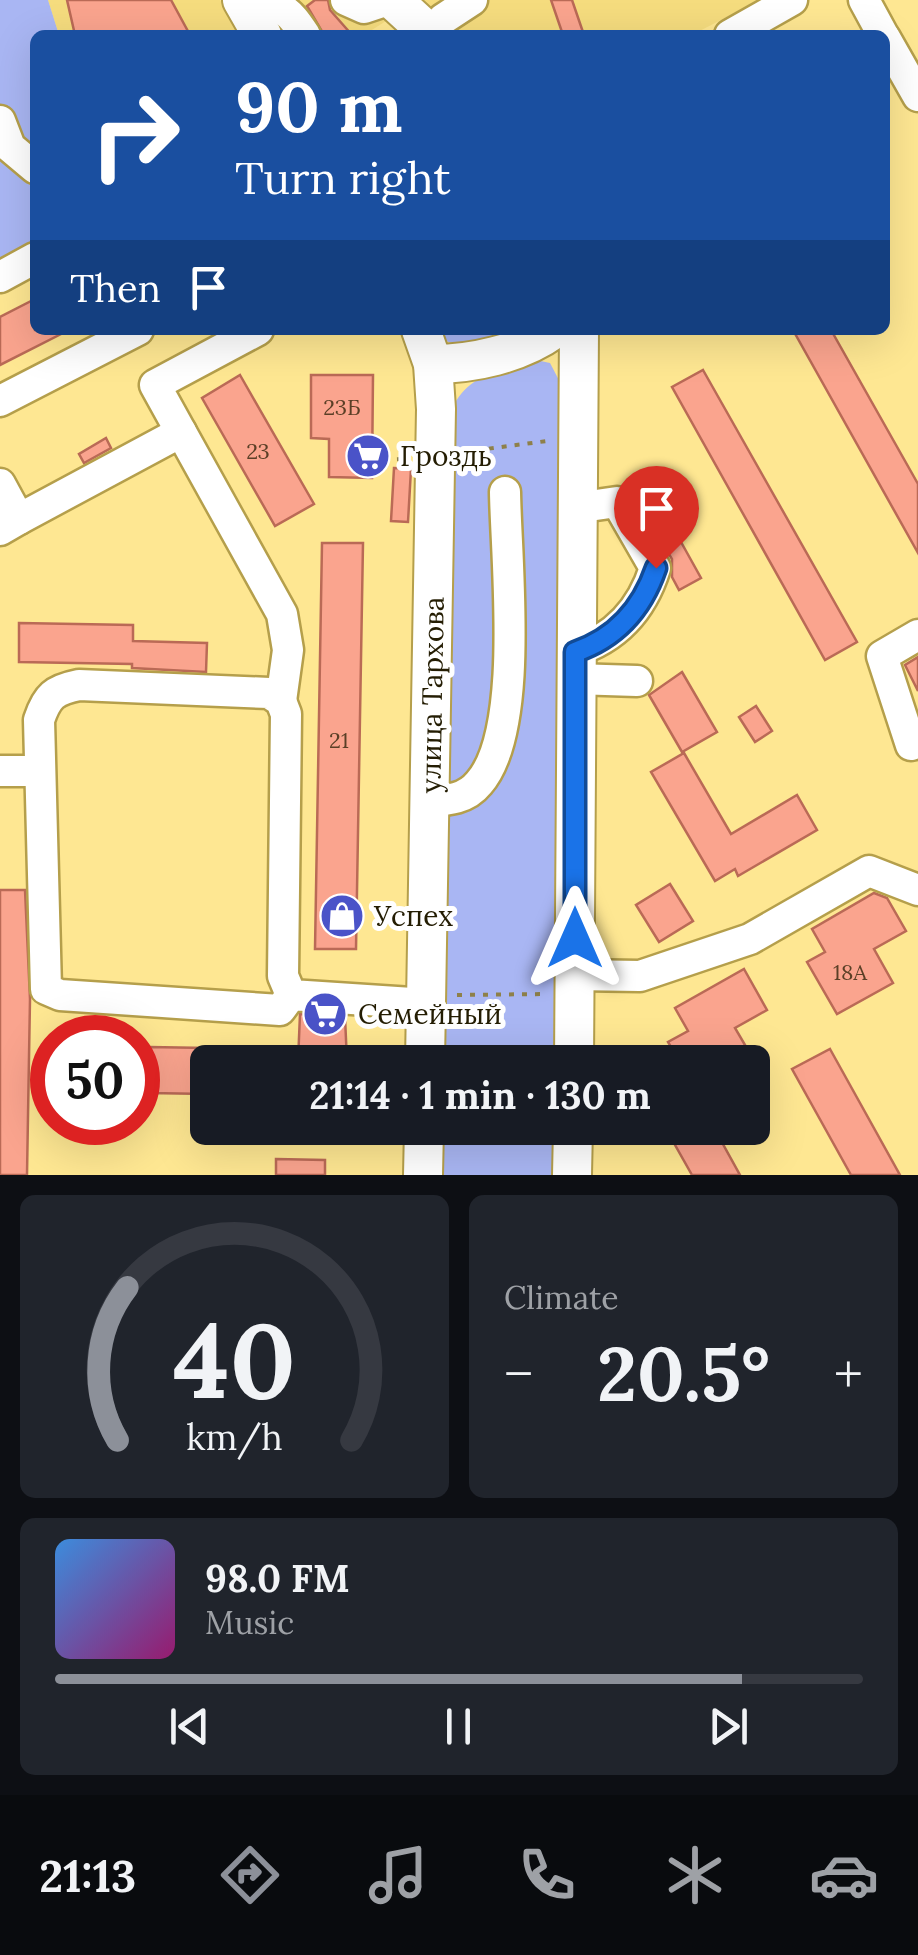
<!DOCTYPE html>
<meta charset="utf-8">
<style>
body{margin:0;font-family:Lora,serif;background:#20242c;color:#f1f3f6;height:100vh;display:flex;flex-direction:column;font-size:38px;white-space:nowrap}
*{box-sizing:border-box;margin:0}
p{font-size:32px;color:#9ea1a6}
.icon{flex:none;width:55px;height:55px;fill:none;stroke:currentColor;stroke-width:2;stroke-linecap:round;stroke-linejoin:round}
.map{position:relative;height:1175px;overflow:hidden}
.sheet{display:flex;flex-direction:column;gap:20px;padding:20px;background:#0d0f14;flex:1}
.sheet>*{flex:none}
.guide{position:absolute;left:30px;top:30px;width:860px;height:305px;border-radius:15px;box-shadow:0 10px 40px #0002;background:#1a4fa0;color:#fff;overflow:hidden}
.speed{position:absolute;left:30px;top:1015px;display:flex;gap:20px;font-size:50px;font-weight:700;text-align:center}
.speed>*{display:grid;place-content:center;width:130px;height:130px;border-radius:50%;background:#171b24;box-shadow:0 10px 40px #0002;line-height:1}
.speed .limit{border:15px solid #d22;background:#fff;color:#111}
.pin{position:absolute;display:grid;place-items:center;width:85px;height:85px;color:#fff;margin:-102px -42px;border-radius:50% 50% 50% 0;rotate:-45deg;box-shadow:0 0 10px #0007}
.pin .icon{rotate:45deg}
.me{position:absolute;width:110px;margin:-55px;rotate:0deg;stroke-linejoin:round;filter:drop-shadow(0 0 8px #0008)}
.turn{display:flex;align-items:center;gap:35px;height:210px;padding:0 40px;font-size:45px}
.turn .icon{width:130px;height:130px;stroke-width:2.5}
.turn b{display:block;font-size:70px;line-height:85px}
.then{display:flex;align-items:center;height:95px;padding:0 40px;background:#0003;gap:20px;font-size:38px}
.big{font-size:75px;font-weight:800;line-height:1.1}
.sheet .widget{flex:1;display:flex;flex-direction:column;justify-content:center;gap:15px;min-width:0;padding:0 35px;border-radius:15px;background:#20242c}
.sheet .dial{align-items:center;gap:0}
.dial svg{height:260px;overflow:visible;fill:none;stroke:#363941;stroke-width:7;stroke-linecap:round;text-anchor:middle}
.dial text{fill:#f1f3f6;stroke:none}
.song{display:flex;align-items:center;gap:30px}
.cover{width:120px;height:120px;border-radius:15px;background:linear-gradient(135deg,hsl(210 70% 55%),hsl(320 70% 35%))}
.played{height:10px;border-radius:5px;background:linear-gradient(90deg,#8c9099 85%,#363941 85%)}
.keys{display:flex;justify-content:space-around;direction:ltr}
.heat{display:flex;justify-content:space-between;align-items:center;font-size:55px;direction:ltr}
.sheet .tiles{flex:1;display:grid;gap:20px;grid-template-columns:1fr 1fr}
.widget:last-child{grid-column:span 2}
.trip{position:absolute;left:190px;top:1045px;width:580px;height:100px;border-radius:15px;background:#171b24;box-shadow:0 10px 40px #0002;font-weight:800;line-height:100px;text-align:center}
.dock{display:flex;height:160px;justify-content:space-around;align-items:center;background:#090b0e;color:#9ea1a6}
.dock .icon{width:70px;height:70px}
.dock .current{color:#8c9099}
.dock b{font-size:45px;color:#f1f3f6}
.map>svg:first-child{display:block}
.built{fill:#f5dc7e}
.green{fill:#a9b6f3}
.building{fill:#faa48e;stroke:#ba6a56;stroke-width:2.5}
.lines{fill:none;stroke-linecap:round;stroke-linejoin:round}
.minor-casing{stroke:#b59f4b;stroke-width:35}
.major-casing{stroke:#b59f4b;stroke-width:42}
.path{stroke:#8e8049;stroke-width:4;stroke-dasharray:5 8;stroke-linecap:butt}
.minor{stroke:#fff;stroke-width:30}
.major{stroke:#fff;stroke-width:38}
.route-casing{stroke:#114b97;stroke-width:25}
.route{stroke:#1a73e8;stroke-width:18}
.labels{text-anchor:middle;stroke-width:10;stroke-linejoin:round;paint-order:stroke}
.number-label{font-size:22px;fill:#5a3f26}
.poi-label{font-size:28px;fill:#241d03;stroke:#fff;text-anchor:start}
.street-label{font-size:28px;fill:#241d03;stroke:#fff}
</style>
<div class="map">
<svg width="918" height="1175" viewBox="0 0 918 1175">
<rect width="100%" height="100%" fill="#fee792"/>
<g class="built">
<polygon points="48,0 220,0 239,35 59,35"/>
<polygon points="258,0 365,0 386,21 364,35 279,35"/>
<polygon points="420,0 759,0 692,35 461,35"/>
</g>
<g class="green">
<polygon points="0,0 48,0 59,35 35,35 35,241 0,258"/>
<polygon points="439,330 516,330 479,347 448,342"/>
<path d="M 531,359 L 550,363 L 561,384 L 559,1062 L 440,1062 L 454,405 C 469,375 502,369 531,359 Z"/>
<polygon points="439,1128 559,1128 559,1175 438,1175"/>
</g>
<g class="building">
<polygon points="67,0 171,0 190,35 75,35"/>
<polygon points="315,0 328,0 330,10 352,35 324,35 307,6"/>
<polygon points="551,0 572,0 584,35 563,35"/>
<polygon points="35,299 35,330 69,330 0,365 0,317"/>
<polygon points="793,330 831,330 918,484 918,553"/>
<polygon points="703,370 857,642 825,660 672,387"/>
<polygon points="240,375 314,504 275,526 202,398"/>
<polygon points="311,375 373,375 372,478 329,477 329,439 311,438"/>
<polygon points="106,438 111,448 84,463 79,454"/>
<polygon points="394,468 411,469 408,522 391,521"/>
<polygon points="671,524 701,578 679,590 672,577 672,559 655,531"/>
<polygon points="322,543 363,543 356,949 315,949"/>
<polygon points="19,623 133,625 133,641 207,643 206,672 132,668 132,664 19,662"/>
<polygon points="918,657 918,691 905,665"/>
<polygon points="682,672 717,732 682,752 649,695"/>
<polygon points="756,706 772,731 755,742 739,717"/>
<polygon points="684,753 731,834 797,795 817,830 738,876 735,869 715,881 651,772"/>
<polygon points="670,884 693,921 659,942 636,905"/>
<polygon points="0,890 25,890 30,999 27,1175 0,1175"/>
<polygon points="874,893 887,898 906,931 874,949 893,983 837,1014 807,962 825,952 812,929"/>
<polygon points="744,969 767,1010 735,1028 755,1062 680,1062 668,1042 688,1031 675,1008"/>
<polygon points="300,1014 345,1017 347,1062 298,1062"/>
<polygon points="149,1047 208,1048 208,1094 149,1093"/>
<polygon points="830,1049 900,1175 851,1175 792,1069"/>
<polygon points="686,1128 714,1128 740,1175 692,1175 670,1136"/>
<polygon points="276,1159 325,1160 325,1175 276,1175"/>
</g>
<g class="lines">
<defs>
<g id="minor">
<polyline points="346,0 364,8 388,0"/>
<polyline points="864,0 883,35"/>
<path d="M 249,11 C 279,0 288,9 305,35"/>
<polyline points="430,34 443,19 472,0"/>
<polyline points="730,35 792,0"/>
<polyline points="885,38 918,96"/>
<polyline points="0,121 10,147 35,168"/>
<polyline points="0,277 35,258"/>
<polyline points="0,401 138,330"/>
<polyline points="181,432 155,385 258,330"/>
<polyline points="0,484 19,519 0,530"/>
<path d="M 575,508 L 617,502 L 655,568 C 642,609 616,638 575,651"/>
<polyline points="19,519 181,432 282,614 288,650 281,701"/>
<polyline points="918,635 882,656 911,745 918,743"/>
<polyline points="574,679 637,681"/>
<polyline points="0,771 37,771"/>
<path d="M 430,801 C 449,800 466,799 479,783 C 525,731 506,562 505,492"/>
<polyline points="575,975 640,976 750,939 869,871 918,890"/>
<path d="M 291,995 L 283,976 L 286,714 L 281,701 L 269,693 L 79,685 C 54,690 47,696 39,720 L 46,989 L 60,995 L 280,1010 L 291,995 L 427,1004"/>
</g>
<g id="major">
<polyline points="242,0 262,35"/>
<polyline points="393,0 431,35"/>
<polyline points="421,330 433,364 436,409 425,1062"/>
<path d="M 433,364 C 472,364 520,354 553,330"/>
<polyline points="574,1062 579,330"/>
<polyline points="423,1175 424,1128"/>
<polyline points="572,1175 573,1128"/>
</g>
</defs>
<use href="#minor" class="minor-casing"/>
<use href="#major" class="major-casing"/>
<g class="path">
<polyline points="463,452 547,441"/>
<polyline points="384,460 404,459"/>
<polyline points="457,995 548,994"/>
</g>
<use href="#minor" class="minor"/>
<use href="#major" class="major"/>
</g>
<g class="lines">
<defs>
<path id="route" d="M 575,938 L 575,652 C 616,638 642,609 656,568"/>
</defs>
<use href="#route" class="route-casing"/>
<use href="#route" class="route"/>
</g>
<defs>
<symbol id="supermarket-disc" viewBox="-11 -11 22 22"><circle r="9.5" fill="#4a53c8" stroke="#fff"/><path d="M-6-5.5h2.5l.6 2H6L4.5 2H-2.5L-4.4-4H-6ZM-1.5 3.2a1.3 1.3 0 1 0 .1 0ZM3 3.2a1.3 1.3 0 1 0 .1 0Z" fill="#fff"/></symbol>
<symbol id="shop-disc" viewBox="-11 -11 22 22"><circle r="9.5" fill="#4a53c8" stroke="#fff"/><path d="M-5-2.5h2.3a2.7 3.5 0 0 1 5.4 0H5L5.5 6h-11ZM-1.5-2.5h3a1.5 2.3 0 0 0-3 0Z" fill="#fff"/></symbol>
</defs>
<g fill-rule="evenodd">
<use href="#supermarket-disc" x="343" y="431" width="50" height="50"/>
<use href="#shop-disc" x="317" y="891" width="50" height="50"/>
<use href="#supermarket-disc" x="300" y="989" width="50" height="50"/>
</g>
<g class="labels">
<g class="number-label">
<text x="342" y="415">23Б</text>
<text x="258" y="459">23</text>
<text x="339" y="748">21</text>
<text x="850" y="980">18А</text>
</g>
<g class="poi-label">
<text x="400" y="466">Гроздь</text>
<text x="374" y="926">Успех</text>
<text x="358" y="1024">Семейный</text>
</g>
<g class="street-label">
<text transform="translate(432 695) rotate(-89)" y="10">улица Тархова</text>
</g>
</g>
</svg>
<div class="speed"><div class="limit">50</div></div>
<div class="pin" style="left:656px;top:568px;background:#d93025"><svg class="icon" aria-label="arrive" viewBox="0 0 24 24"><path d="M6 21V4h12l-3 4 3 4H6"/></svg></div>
<svg class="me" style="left:575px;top:938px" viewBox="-20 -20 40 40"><path d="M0-17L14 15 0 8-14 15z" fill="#1a73e8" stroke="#fff" stroke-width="4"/></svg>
<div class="trip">21:14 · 1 min · 130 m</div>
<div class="guide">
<div class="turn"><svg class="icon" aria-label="right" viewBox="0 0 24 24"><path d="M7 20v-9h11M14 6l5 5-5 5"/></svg><div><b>90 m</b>Turn right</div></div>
<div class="then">Then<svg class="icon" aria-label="arrive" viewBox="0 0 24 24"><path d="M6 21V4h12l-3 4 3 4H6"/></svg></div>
</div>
</div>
<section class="sheet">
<div class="tiles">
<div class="widget dial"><svg viewBox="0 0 100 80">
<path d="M14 69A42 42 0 1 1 86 69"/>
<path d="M14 69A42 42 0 0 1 17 22" stroke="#8c9099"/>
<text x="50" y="56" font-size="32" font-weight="700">40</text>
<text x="50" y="72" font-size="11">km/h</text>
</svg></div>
<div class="widget"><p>Climate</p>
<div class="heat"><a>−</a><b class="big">20.5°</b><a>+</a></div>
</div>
<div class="widget">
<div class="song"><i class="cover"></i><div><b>98.0 FM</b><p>Music</p></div></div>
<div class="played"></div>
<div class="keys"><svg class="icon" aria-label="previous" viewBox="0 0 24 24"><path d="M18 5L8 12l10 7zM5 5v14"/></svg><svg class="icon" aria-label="pause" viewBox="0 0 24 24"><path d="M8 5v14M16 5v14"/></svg><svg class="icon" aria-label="next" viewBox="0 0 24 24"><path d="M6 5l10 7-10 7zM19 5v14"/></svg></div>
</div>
</div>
</section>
<nav class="dock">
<b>21:13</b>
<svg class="icon current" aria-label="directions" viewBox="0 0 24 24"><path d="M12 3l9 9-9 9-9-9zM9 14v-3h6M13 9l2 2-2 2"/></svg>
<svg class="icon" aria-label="music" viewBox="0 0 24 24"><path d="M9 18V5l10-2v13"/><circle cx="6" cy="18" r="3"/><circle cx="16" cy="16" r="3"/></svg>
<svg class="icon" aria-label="phone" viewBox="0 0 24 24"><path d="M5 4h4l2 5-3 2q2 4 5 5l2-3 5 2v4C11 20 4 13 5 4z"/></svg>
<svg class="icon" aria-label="climate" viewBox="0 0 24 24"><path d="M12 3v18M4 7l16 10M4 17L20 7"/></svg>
<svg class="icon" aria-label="car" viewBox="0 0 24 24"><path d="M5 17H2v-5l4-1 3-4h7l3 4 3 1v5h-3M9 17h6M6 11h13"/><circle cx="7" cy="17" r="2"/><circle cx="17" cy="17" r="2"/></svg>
</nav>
